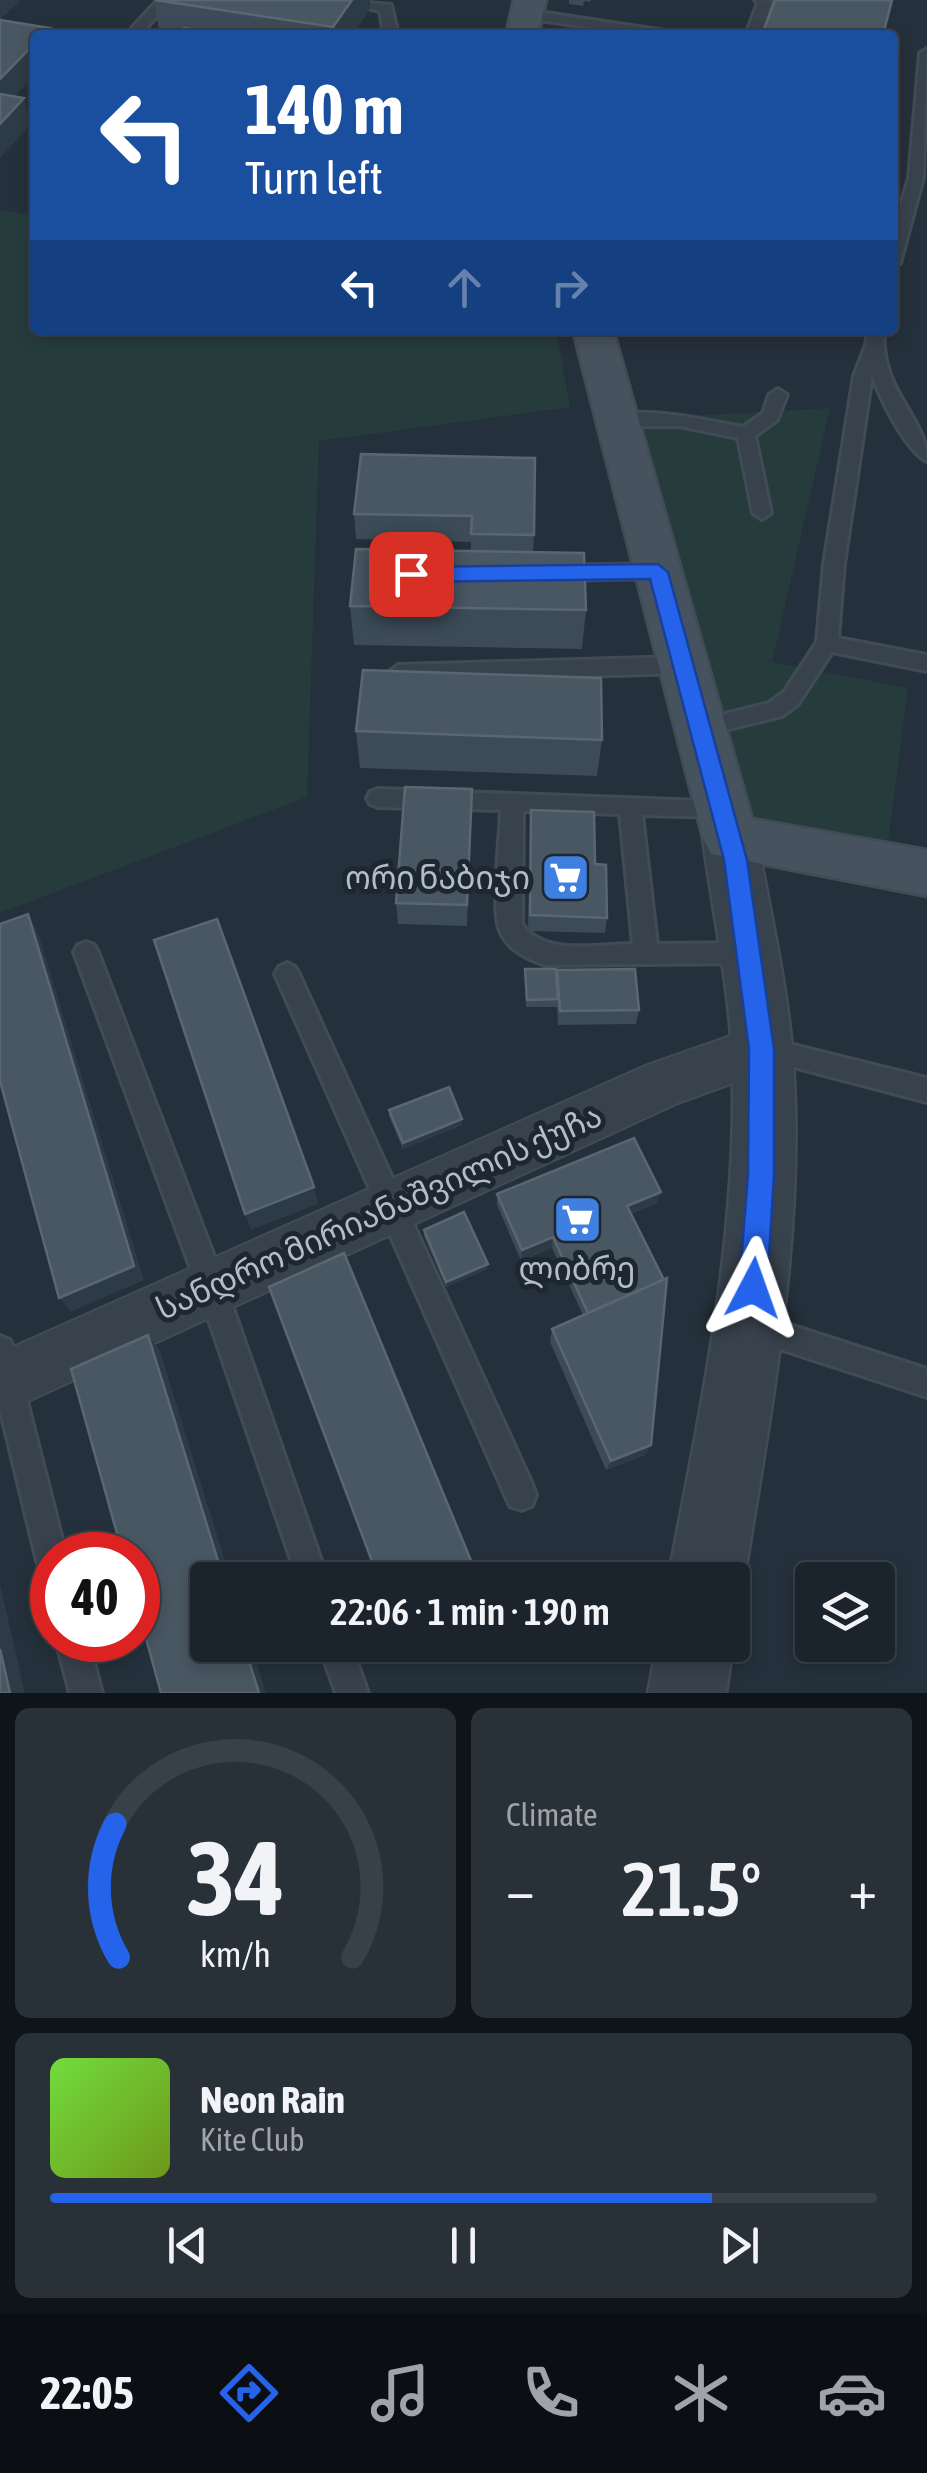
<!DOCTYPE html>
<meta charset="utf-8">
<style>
body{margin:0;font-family:"Asap Condensed","Noto Sans Georgian",sans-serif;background:#283038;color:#f1f3f6;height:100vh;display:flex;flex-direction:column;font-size:38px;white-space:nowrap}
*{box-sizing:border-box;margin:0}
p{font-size:32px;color:#a0a4a9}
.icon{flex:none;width:55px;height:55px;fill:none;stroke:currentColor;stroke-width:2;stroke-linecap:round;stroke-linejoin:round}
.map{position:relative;height:1693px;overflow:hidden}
.sheet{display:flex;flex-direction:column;gap:15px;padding:15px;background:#0f1418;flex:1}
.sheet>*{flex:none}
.top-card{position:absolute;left:30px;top:30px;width:868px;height:305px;border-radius:10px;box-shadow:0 5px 15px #0003,0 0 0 2px #394148;background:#1a4fa0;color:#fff;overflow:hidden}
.buttons{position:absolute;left:795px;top:1562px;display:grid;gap:20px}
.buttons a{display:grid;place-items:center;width:100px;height:100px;border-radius:10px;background:#1b242c;box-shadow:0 5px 15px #0003,0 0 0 2px #394148;font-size:50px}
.speed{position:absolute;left:30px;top:1532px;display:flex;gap:20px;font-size:50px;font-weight:700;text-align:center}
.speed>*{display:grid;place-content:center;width:130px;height:130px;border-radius:50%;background:#1b242c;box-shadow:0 5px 15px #0003,0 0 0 2px #394148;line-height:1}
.speed .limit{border:15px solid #d22;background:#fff;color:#111}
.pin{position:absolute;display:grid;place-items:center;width:85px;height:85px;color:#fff;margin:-42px;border-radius:20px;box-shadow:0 5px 15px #0006}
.me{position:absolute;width:110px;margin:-55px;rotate:4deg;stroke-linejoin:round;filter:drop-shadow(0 0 8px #0008)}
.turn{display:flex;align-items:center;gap:35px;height:210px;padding:0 50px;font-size:45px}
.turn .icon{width:130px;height:130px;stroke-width:2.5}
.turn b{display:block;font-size:70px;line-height:85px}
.lanes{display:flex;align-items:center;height:95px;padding:0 50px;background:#0003;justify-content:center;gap:50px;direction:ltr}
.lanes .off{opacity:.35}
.big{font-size:75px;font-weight:600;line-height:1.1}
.sheet .widget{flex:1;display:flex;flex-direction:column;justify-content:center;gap:15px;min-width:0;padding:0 35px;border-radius:15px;background:#283038}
.sheet .dial{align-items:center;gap:0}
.dial svg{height:260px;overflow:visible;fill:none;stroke:#394148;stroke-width:7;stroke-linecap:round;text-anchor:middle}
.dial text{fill:#f1f3f6;stroke:none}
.song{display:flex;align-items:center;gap:30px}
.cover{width:120px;height:120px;border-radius:15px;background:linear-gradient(135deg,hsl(100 70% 55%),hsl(80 70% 35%))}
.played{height:10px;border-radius:5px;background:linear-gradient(90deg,#2563eb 80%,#394148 80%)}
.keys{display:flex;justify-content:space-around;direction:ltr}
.heat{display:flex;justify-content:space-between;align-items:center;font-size:55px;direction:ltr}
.sheet .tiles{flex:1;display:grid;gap:15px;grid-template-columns:1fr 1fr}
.widget:last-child{grid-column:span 2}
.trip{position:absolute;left:190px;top:1562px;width:560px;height:100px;border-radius:10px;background:#1b242c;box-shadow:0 5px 15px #0003,0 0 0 2px #394148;font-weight:600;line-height:100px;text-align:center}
.menu{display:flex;height:160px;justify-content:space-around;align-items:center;background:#0b0e12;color:#a0a4a9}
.menu .icon{width:70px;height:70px}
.menu .active{color:#2563eb}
.menu b{font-size:45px;color:#f1f3f6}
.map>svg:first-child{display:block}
.green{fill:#263c3c}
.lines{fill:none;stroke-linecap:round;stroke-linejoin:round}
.service-casing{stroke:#414b55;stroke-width:6}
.minor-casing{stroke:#414b55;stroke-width:4}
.tertiary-casing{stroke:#414b55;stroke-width:5}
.secondary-casing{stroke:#414b55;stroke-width:5}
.service{fill:#38424c;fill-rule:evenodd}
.minor{fill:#38424c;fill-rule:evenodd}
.tertiary{fill:#38424c;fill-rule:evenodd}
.secondary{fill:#46525e;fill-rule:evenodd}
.wall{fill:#3c4b57}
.shaded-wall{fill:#2d3b47}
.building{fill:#495763;stroke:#5a6773;stroke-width:2.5}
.route{fill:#2563eb;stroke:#184099;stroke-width:2.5}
.labels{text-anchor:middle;stroke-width:10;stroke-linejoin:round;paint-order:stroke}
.poi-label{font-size:32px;fill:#b4bdc7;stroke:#1d2731;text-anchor:end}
.street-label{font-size:32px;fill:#b4bdc7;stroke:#1d2731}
</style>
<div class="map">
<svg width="927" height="1693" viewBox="0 0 927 1693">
<rect width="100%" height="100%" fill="#24303b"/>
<g class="green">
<polygon points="0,210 35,216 35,330 556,330 570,407 319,441 307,797 0,913"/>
<polygon points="830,408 772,662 908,688 887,850 755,822 732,794 639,419"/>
</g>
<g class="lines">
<defs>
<g id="service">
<polygon points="158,0 171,0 146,28 149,35 135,35 132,28"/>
<polygon points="335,0 391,5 398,35 384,35 380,11"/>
<polygon points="755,0 772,1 760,35 746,35 758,3"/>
<polygon points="526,10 665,31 672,35 638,35 521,17 521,11"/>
<polygon points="927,49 923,178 900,263 892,268 892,234 909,178 920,53"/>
<path d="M 868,330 L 884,330 C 879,392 927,416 927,461 C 906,451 880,398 872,375 L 844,564 L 838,638 L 927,655 L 927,671 L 832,652 L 798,704 L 782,716 L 700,736 L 693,734 L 689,728 L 693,722 L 769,703 L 784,692 L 817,642 L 824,564 L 854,376 L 866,345 Z"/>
<path d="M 778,389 L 787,395 L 777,420 L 755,436 L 771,513 L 762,519 L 753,513 L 738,438 L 680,426 L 617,426 L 608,420 C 629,402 715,422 743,427 L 763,413 L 769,395 Z"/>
<polygon points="658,564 668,571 658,578 554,580 544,573 554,566"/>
<polygon points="683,657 693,665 683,673 398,681 388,673 398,665"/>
<path d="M 378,789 L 730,802 L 733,808 L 730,814 L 722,817 L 642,815 L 657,944 L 748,943 L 756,946 L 760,953 L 756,960 L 748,963 L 545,965 C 525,958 503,948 498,924 C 493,899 500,839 501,810 L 378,807 L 370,804 L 367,798 L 370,792 ZM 523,811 L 620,814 L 633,944 C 597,944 545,957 522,924 Z"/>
<polygon points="86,942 94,945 98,952 226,1288 328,1580 298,1580 198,1288 74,952 78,945"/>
<polygon points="287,963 295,967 299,974 532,1484 536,1495 532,1506 521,1510 510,1506 275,974 279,967"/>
<polygon points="765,1038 927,1078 927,1102 756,1057 753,1049 756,1041"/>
<polygon points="753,1313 927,1369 927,1397 743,1337 739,1327 743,1317"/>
<polygon points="0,1336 10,1340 14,1350 66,1555 52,1555 52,1576 41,1572 37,1561 0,1408"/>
<polygon points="56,1640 88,1640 102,1693 70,1693"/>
<polygon points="319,1645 351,1645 368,1693 336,1693"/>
</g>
<polygon id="minor" points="762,1025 780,1032 788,1049 780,1066 678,1103 0,1414 0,1353 645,1066"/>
<g id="tertiary">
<path d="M 730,815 L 749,822 L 757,838 C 769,908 786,979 792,1049 C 807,1223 771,1409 744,1580 L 732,1607 L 732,1580 L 668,1580 C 701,1406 740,1229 732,1050 C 728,980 712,908 703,838 L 711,822 Z"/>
<polygon points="732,1643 733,1645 726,1693 648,1693 657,1645"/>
</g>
<g id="secondary">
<polygon points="514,0 546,0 538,35 506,35"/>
<polygon points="573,330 613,330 752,819 927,850 927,896 711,854 703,838"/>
</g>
</defs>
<use href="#service" class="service-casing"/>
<use href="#minor" class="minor-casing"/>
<use href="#tertiary" class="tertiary-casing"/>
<use href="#secondary" class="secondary-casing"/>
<use href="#service" class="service"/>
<use href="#minor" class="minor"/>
<use href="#tertiary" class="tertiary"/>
<use href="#secondary" class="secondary"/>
</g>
<g class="wall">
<polygon points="154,0 370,0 370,9 352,35 178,35 179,34 159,31"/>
<polygon points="569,0 591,0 590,2 584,1 583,6 569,4"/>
<polygon points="698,330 750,330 700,335"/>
<polygon points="361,454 534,535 533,552 586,610 582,649 354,645 350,606 471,551 471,542 356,539 354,514"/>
<polygon points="356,731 602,740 597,776 360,768"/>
<polygon points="472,789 467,926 398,924 396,903"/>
<polygon points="531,810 595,864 607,918 605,933 528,931"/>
<polygon points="525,969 556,976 639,1010 636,1024 558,1025 557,1007 526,1007"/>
<polygon points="389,1110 462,1125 403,1149 389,1116"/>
<polygon points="497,1194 657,1203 631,1214 651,1445 645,1455 606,1470 550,1342 552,1329 583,1315 552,1248 521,1261 497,1205"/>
<polygon points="424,1230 487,1269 446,1287 424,1236"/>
</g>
<g class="shaded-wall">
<polygon points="0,0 21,0 0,20"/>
<polygon points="352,0 370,0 370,9 352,35 333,35 333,27"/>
<polygon points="35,43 35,75 3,109 0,100 0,79"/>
<polygon points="24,98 31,124 0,158 0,124"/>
<polygon points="28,914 39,936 144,1280 71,1312 59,1298"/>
<polygon points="462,1119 462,1125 403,1149 403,1143"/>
<polygon points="314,1187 318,1204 251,1230 245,1214"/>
<polygon points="661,1192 657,1203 624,1217 627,1206"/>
<polygon points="553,1237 552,1248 521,1261 522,1250"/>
<polygon points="488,1264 487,1269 446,1287 446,1282"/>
<polygon points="148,1335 160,1351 231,1580 224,1580"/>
<polygon points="651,1445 645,1455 606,1470 611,1461"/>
<polygon points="0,1584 25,1693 10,1693 0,1649"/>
<polygon points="244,1645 251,1645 266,1693 259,1693"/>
</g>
<g class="building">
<polygon points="155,0 352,0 333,27"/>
<polygon points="775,0 892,0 883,35 762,35"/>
<polygon points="0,20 50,28 43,35 35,35 35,43 0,79"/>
<polygon points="184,28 225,35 178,35"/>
<polygon points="0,94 24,98 0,124"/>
<polygon points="361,454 535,458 534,535 471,534 472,516 354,514"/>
<polygon points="356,549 584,553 586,610 350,606"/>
<polygon points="363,670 601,678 602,740 356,731"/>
<polygon points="405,787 472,789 467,905 396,903"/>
<polygon points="531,810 594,812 595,864 606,865 607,918 530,915"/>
<polygon points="28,914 134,1266 59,1298 0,1081 0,924"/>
<polygon points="217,919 314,1187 245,1214 154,940"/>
<polygon points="525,969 556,969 558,999 527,1000"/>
<polygon points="635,969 639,1010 560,1011 557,970"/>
<polygon points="449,1087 462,1119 403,1143 389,1110"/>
<polygon points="634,1138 661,1192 627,1206 664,1280 588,1313 553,1237 522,1250 497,1194"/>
<polygon points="464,1212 488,1264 446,1282 424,1230"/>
<polygon points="344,1253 479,1580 379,1580 269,1287"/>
<polygon points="667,1278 651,1445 611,1461 552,1329"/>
<polygon points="148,1335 224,1580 208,1580 208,1645 244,1645 259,1693 161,1693 138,1609 138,1555 123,1555 71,1369"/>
<polygon points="0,1649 10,1693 0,1693"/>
</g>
<polygon class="route" points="658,564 668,572 747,860 774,1049 774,1175 767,1288 763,1298 753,1302 743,1298 739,1288 748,1175 749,1049 724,860 650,579 411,582 401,574 411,567"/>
<defs>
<symbol id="supermarket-square" viewBox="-11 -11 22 22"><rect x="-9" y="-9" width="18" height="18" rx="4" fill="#3f7fe0" stroke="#1d2731"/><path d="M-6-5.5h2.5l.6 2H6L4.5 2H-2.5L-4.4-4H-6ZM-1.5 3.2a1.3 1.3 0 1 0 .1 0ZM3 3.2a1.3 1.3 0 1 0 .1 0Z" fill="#fff"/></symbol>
</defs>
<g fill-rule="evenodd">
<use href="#supermarket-square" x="538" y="850" width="55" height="55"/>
<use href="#supermarket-square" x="550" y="1192" width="55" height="55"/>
</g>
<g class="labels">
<g class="poi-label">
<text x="530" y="889">ორი ნაბიჯი</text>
<text x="577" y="1280" text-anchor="middle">ლიბრე</text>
</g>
<g class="street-label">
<text transform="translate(379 1212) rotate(-24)" y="11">სანდრო მირიანაშვილის ქუჩა</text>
</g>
</g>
</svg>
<div class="buttons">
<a><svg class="icon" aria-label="layers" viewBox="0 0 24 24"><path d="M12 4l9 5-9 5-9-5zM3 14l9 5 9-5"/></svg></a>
</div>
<div class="speed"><div class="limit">40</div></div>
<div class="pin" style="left:411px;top:574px;background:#d93025"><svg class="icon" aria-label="arrive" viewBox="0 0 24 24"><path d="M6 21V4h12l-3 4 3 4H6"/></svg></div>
<svg class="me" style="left:753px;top:1288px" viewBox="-20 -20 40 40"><path d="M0-17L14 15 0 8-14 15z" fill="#2563eb" stroke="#fff" stroke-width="4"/></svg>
<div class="trip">22:06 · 1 min · 190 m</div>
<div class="top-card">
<div class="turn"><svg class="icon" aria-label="left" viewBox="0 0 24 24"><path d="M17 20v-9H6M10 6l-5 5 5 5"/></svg><div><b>140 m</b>Turn left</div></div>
<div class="lanes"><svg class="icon" aria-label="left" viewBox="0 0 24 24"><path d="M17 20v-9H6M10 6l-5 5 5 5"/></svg><svg class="icon off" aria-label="ahead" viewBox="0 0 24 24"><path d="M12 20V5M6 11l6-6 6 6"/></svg><svg class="icon off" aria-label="right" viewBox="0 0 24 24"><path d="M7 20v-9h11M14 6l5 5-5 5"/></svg></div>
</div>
</div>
<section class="sheet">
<div class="tiles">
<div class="widget dial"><svg viewBox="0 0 100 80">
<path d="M14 69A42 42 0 1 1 86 69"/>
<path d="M14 69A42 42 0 0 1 13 28" stroke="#2563eb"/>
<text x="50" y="56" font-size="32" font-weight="700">34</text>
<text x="50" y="72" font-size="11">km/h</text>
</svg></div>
<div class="widget"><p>Climate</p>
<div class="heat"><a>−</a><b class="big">21.5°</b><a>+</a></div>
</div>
<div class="widget">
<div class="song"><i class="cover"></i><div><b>Neon Rain</b><p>Kite Club</p></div></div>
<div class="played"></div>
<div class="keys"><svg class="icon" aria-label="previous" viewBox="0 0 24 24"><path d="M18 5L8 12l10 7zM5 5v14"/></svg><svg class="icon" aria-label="pause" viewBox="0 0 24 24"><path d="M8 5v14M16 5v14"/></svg><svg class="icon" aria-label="next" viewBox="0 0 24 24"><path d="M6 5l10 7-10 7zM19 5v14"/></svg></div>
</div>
</div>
</section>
<nav class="menu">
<b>22:05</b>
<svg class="icon active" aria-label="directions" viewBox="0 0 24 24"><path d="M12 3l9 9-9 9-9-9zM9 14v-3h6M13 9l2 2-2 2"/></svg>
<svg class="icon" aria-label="music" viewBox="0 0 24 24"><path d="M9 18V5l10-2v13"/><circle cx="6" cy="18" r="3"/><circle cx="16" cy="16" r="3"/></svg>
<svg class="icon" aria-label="phone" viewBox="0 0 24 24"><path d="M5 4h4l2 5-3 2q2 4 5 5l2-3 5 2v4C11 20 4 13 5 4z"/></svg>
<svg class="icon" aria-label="climate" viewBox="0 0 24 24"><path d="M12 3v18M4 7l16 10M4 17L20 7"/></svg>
<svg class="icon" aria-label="car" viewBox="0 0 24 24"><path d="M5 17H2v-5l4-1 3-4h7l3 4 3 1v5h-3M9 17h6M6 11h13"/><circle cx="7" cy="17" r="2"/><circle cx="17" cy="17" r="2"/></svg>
</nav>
